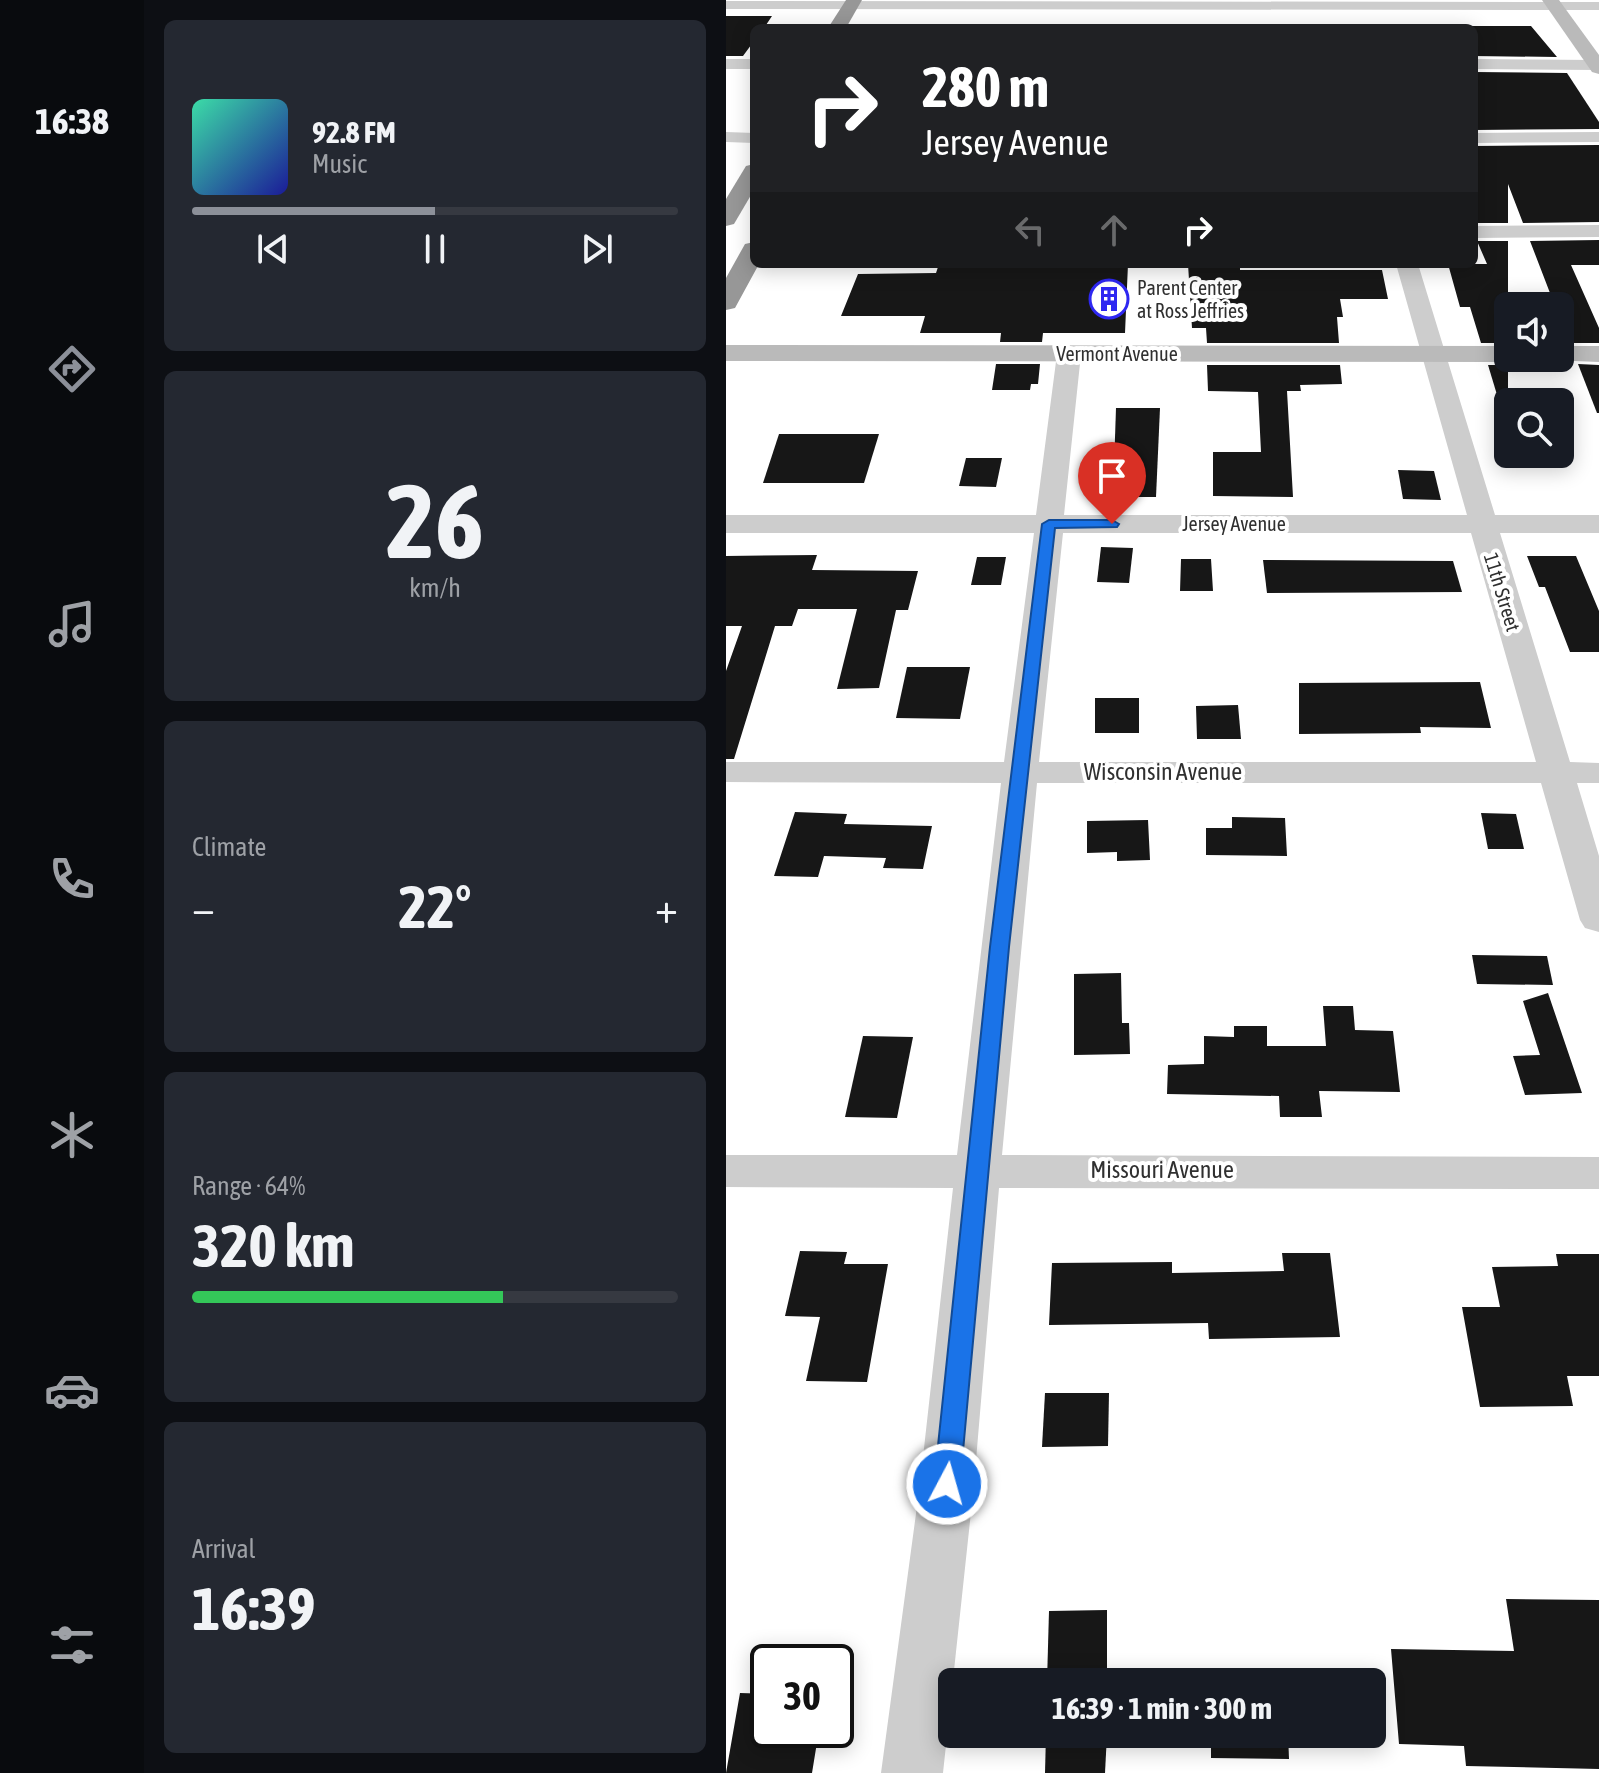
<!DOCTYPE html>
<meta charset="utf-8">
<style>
body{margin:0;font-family:"Asap Condensed",sans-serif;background:#242831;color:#f1f3f6;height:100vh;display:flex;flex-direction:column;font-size:30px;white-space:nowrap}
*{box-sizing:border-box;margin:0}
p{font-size:26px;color:#9ea1a6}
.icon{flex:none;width:44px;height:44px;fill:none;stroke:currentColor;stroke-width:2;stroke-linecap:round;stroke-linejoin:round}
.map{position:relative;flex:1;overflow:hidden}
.sheet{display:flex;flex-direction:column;gap:20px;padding:20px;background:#0d0f14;width:582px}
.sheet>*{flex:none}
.guide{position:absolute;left:24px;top:24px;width:728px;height:244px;border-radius:12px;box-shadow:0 4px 20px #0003;background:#202124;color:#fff;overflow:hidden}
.fabs{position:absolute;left:768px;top:292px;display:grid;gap:16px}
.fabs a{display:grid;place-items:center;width:80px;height:80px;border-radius:12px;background:#171b24;box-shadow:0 4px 20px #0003;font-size:40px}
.speed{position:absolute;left:24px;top:1644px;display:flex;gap:16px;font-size:40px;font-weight:700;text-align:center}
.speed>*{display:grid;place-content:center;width:104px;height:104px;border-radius:50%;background:#171b24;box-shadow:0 4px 20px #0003;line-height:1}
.speed .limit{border:4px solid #111;border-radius:12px;background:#fff;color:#111}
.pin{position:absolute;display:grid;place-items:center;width:68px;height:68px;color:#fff;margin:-82px -34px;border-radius:50% 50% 50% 0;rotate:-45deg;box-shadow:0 0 8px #0007}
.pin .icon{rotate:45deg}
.me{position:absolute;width:88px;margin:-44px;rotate:6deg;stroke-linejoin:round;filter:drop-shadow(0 0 6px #0008)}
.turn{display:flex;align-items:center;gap:28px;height:168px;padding:0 40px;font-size:36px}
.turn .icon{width:104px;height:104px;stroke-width:2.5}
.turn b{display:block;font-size:56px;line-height:68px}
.lanes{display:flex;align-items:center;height:76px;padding:0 40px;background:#0003;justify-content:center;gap:40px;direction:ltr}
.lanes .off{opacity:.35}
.big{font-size:60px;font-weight:700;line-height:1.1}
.sheet .tile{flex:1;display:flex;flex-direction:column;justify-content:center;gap:12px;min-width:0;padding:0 28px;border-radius:12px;background:#242831}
.sheet .dial{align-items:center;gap:0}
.dial b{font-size:104px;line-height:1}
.song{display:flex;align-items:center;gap:24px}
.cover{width:96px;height:96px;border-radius:12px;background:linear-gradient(135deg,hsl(160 70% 55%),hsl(240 70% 35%))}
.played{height:8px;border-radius:4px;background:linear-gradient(90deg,#8c9099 50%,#363941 50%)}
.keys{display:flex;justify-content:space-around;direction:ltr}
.heat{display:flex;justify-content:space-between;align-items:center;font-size:44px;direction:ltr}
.charge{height:12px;border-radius:6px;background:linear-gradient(90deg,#34c759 64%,#363941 0)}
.trip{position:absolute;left:212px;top:1668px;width:448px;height:80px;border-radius:12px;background:#171b24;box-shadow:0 4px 20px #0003;font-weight:700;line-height:80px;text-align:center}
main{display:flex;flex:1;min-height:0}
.tabs{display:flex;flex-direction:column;width:144px;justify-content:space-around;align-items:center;background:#090b0e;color:#9ea1a6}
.tabs .icon{width:56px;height:56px}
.tabs .active{color:#8c9099}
.tabs b{font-size:36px;color:#f1f3f6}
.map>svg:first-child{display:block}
.building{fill:#171717}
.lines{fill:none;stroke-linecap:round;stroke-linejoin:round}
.street{fill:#cdcdcd;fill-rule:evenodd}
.secondary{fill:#bababa;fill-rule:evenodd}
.highway{fill:#979797;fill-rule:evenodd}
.route{fill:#1a73e8;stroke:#114b97;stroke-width:2}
.labels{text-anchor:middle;stroke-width:8;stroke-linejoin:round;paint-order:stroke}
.far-poi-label{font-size:20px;fill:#303030;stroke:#fff;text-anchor:start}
.far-street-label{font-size:20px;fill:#303030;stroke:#fff}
.street-label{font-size:24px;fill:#303030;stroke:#fff}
</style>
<main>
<nav class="tabs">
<b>16:38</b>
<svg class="icon active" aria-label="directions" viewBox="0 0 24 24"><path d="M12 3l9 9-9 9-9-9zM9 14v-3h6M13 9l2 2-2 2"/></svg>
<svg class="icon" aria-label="music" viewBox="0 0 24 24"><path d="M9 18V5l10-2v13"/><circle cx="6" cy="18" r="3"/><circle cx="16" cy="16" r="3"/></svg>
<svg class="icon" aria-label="phone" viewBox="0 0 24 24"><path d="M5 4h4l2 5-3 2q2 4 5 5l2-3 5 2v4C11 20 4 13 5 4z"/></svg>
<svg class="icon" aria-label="climate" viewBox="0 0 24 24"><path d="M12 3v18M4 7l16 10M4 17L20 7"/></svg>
<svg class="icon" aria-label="car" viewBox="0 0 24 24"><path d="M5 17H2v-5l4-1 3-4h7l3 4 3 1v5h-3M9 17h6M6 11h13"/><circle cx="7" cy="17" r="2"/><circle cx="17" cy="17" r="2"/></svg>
<svg class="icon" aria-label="filters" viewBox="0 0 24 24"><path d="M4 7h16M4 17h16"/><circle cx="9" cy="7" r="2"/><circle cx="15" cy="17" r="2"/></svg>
</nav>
<section class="sheet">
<div class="tile">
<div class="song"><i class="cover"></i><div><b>92.8 FM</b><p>Music</p></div></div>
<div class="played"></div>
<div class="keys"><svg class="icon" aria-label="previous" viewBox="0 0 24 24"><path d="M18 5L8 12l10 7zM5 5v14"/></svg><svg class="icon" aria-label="pause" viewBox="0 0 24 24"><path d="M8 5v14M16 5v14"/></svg><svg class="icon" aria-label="next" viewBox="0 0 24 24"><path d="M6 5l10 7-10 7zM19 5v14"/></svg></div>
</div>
<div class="tile dial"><b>26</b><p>km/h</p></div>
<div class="tile"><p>Climate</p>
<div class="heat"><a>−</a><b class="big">22°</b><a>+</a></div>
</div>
<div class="tile"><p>Range · 64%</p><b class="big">320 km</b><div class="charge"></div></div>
<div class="tile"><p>Arrival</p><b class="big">16:39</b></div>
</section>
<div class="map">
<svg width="873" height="1773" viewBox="0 0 873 1773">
<rect width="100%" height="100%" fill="#fff"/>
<g class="building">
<polygon points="0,16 46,16 38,28 28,28 28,41 17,56 0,56"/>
<polygon points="729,26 805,26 831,57 748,56 748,28"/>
<polygon points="748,72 841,73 873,122 873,129 748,130"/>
<polygon points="873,145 873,222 797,223 782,184 782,223 748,223 748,146"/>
<polygon points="873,240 873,265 845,265 873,328 873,343 844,343 834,318 834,306 829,306 804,241"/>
<polygon points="751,241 782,241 782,343 755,343 744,307 734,307 722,264 761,264"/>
<polygon points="213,264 402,264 399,333 317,333 316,342 274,342 275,333 194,333 199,316 115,316 132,274 210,273"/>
<polygon points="462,264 514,264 514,270 656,270 662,299 614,299 617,317 611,317 613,343 481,343 480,328 466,328"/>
<polygon points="270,364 314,364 312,384 305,384 304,390 266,390"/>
<polygon points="852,364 873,365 873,413 871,413"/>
<polygon points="481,365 614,365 616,384 574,385 575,391 561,391 567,497 487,496 487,452 535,452 532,392 482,391"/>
<polygon points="762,365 782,365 782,407 775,408"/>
<polygon points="390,408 434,408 430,497 387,497"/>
<polygon points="53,434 153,434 138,483 37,483"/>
<polygon points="240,458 276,458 270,487 233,486"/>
<polygon points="672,470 708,471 715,500 677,499"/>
<polygon points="375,547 407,548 403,583 371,582"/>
<polygon points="91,555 86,570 192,571 182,610 170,610 153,688 111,689 131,609 72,609 66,626 49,626 8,759 0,759 0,671 16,626 0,626 0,556"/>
<polygon points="801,556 850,556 873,611 873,652 844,652 819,587 813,587"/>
<polygon points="251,557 280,557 275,585 245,585"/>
<polygon points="455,559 485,559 487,591 454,591"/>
<polygon points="537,560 727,561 736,592 541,593"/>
<polygon points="181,667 244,667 234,719 170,718"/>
<polygon points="754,682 765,728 694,727 695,733 573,734 573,683"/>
<rect x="369" y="698" width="44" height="35"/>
<polygon points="512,705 515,739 471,739 470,706"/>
<polygon points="69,812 121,814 118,824 206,826 197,869 157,868 160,858 98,856 92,877 48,876"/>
<polygon points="755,813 790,814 798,849 762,849"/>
<polygon points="506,817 559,818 561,856 480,855 480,828 506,828"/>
<polygon points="422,820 424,860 391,861 391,852 361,853 361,821"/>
<polygon points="746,955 821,956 827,985 751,984"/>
<polygon points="395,973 396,1023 403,1023 404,1054 348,1055 348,974"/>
<polygon points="822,993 856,1093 799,1095 787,1056 814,1055 797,1001"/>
<polygon points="597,1006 627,1006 629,1030 667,1031 674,1092 593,1091 596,1117 554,1117 553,1096 441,1094 442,1065 478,1064 478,1036 508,1037 508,1026 541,1026 541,1046 600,1046"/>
<polygon points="137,1036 187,1037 171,1118 119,1117"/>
<polygon points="74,1251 121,1252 118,1264 162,1264 141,1382 80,1381 94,1317 59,1316"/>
<polygon points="556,1253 604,1253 614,1337 483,1339 482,1323 323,1325 326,1263 446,1262 446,1273 558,1271"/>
<polygon points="830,1254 873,1254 873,1376 841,1376 847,1406 754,1407 736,1307 774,1307 766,1267 832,1266"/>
<polygon points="319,1393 383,1393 382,1446 316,1447"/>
<polygon points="780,1599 873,1600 873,1769 740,1766 738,1746 673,1744 665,1649 788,1651"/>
<polygon points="381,1610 381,1682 321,1682 323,1611"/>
<polygon points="14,1693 42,1694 42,1730 93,1730 86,1773 0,1773"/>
<polygon points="320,1734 381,1734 379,1773 319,1773"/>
<polygon points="485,1734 562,1734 563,1759 485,1758"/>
</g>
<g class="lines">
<g class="street">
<polygon points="0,1 873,2 873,10 0,9"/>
<rect x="0" y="59" width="28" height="10"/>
<polygon points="748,59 873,60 873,70 748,69"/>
<polygon points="0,132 28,133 28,143 0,142"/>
<polygon points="873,132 873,142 748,143 748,133"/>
<polygon points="873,225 873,237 748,238 748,226"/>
<path d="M 670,264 L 692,264 L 769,515 L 873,515 L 873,533 L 774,533 L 844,762 L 873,763 L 873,783 L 851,783 L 873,856 L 873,932 L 859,928 L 854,920 L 815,783 L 311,783 L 276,1155 L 873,1157 L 873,1189 L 273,1188 L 248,1484 L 217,1773 L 155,1773 L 194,1484 L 227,1188 L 0,1187 L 0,1155 L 231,1155 L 275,783 L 0,782 L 0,762 L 278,762 L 308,533 L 0,533 L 0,515 L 310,515 L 331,354 L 343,347 L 355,354 L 338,515 L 741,515 ZM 337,533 L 745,533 L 810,762 L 313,762 Z"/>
</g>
<g class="secondary">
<polygon points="816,0 833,0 873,55 873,74 866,72"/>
<polygon points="0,345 782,346 782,358 793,358 782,362 0,361"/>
<polygon points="834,346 873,346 873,362 824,360 834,358"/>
</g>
<g class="highway">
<polygon points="120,0 136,0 120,28 102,28"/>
<polygon points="28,164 28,190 8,224 0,226 0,199 20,166"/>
<polygon points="28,242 28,264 33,264 9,308 0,310 0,278 19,244"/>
</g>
</g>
<polygon class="route" points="386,520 393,524 391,527 329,528 283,947 234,1484 230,1492 221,1495 212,1492 208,1484 264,947 316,524 323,520"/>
<defs>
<symbol id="building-ring" viewBox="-11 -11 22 22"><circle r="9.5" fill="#fff" stroke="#2e27f1" stroke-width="1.5"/><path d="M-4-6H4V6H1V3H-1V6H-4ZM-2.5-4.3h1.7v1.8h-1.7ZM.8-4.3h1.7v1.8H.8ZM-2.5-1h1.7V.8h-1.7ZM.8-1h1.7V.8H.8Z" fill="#2e27f1"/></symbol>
</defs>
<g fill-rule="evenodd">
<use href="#building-ring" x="361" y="277" width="44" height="44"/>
</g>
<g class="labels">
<g class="far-poi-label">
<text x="411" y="295">Parent Center<tspan x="411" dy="23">at Ross Jeffries</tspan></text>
</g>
<g class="far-street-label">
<text x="391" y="361">Vermont Avenue</text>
<text x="508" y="531">Jersey Avenue</text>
<text transform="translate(776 592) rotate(73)" y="7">11th Street</text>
</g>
<g class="street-label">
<text x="437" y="780">Wisconsin Avenue</text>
<text x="436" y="1178">Missouri Avenue</text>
</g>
</g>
</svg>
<div class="fabs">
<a><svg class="icon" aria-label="sound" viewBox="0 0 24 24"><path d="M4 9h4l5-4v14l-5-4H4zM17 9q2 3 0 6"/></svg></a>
<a><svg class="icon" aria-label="search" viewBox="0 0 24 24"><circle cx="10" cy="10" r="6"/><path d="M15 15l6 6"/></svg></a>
</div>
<div class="speed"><div class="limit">30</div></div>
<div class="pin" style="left:386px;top:524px;background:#d93025"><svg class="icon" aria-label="arrive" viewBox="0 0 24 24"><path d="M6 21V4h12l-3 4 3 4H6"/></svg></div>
<svg class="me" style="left:221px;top:1484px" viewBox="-20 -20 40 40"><circle r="17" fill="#1a73e8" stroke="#fff" stroke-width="3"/><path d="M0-11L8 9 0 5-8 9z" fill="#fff"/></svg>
<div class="trip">16:39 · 1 min · 300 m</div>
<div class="guide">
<div class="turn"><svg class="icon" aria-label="right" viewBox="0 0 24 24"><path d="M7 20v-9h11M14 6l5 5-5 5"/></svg><div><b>280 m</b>Jersey Avenue</div></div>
<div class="lanes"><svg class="icon off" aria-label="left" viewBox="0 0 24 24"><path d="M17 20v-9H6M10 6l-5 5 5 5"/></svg><svg class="icon off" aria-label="ahead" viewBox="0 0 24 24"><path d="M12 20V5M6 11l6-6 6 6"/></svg><svg class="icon" aria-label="right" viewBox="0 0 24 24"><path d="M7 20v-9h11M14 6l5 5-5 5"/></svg></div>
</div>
</div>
</main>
